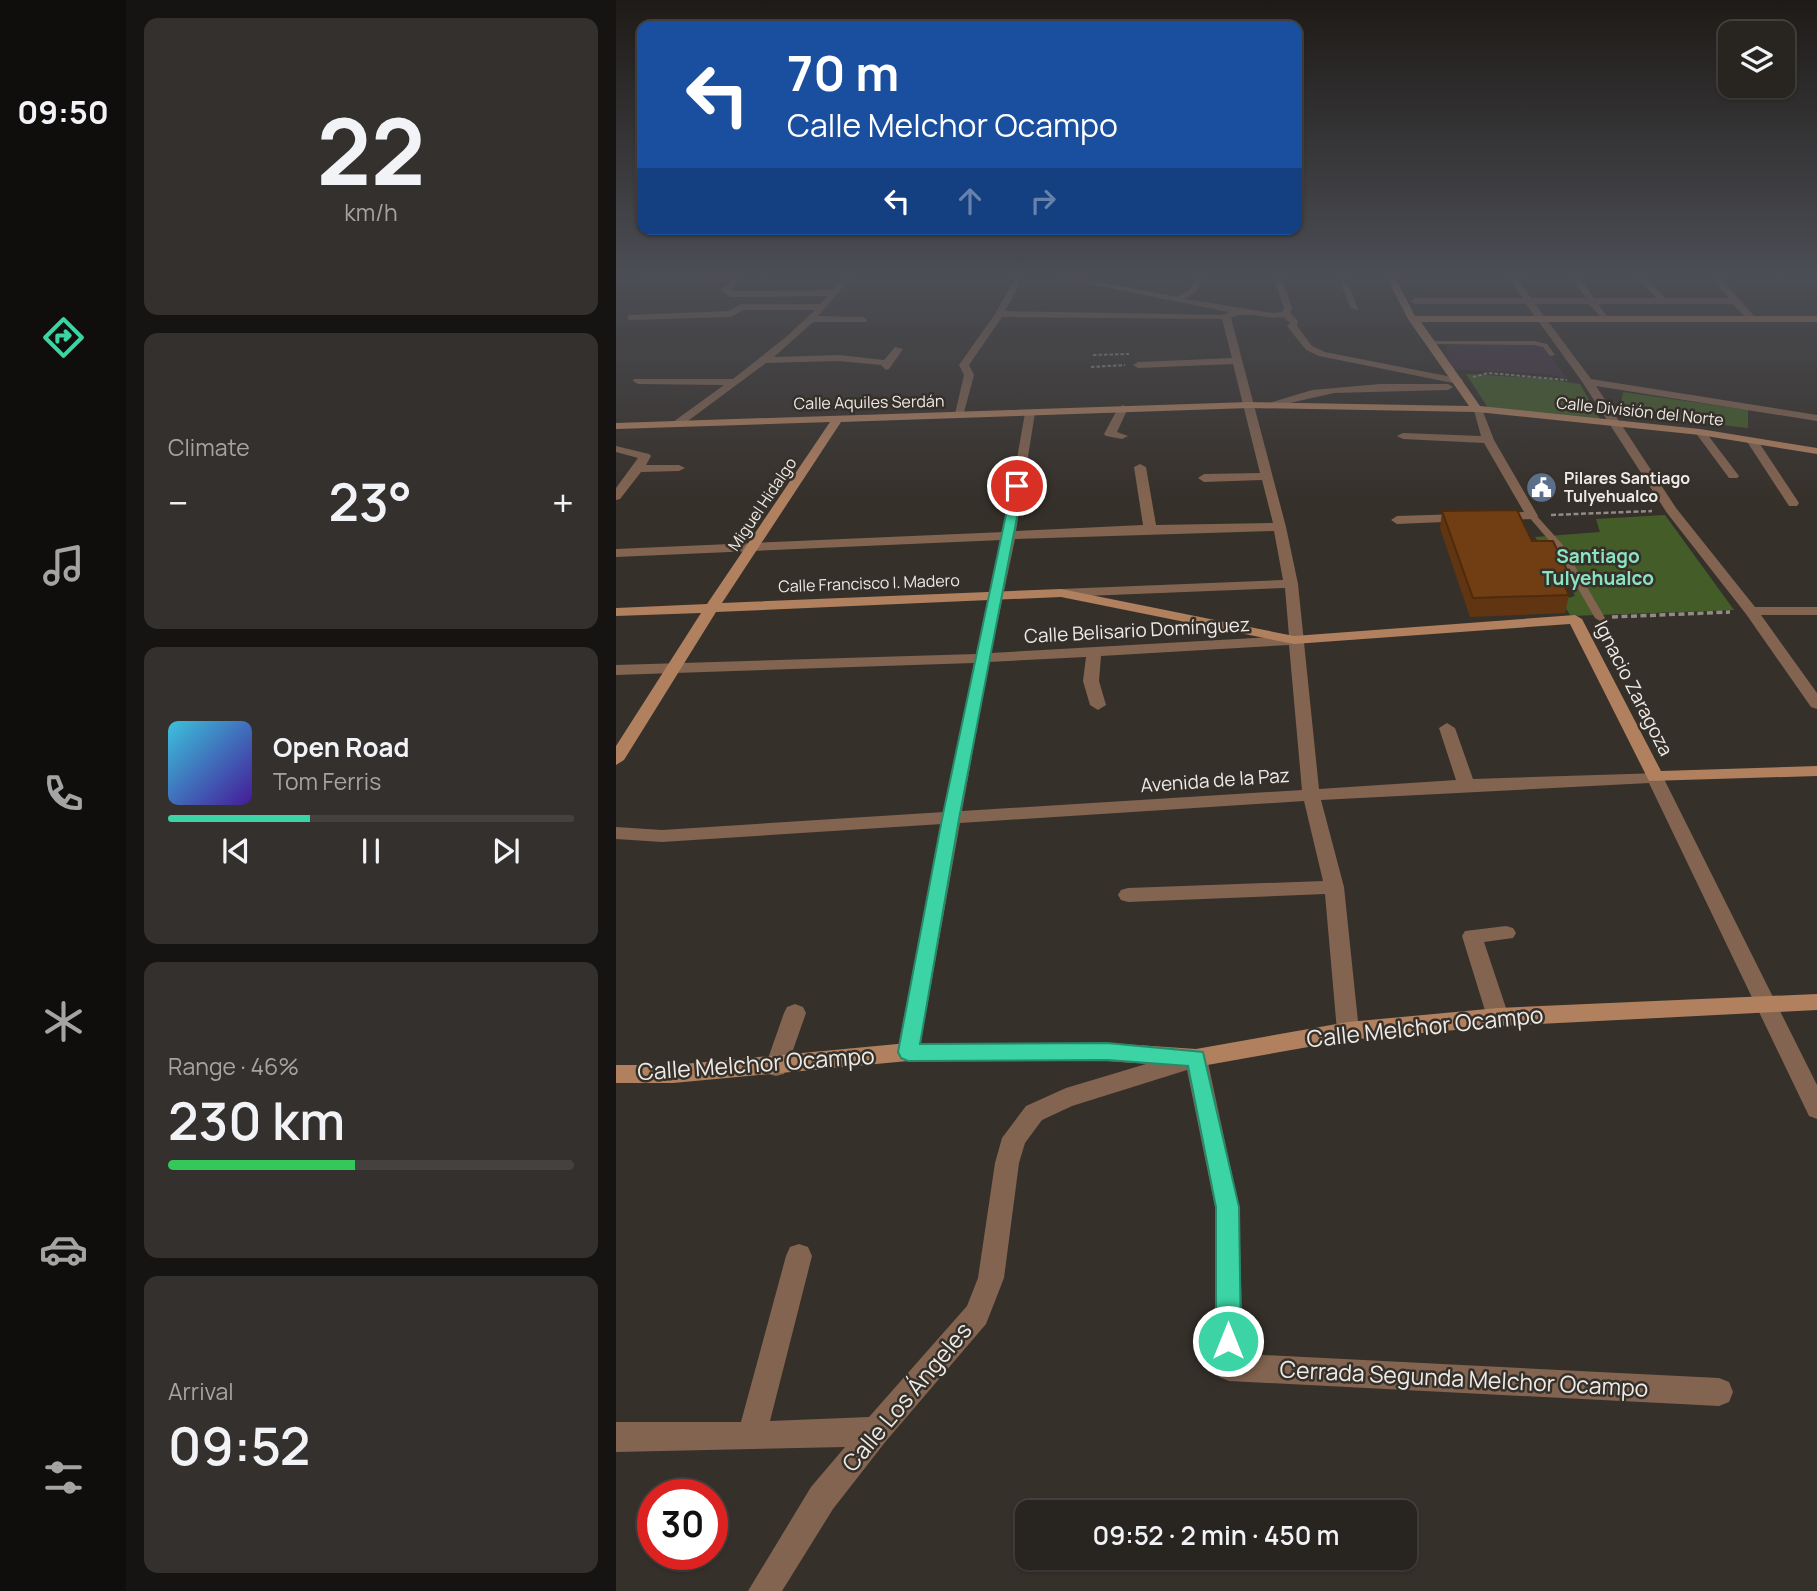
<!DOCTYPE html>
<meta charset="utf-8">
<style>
body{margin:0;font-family:Manrope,sans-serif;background:#34302d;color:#f1f3f6;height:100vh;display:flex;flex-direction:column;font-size:26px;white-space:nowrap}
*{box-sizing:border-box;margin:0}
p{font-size:23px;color:#a5a4a5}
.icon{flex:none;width:38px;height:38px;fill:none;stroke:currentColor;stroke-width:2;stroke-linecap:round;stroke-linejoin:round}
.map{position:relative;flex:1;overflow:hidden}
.sheet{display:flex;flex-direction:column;gap:18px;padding:18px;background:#161412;width:490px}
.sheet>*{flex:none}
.guide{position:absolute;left:21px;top:21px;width:665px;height:214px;border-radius:14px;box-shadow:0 2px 5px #0004,0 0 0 2px #44413e;background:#1a4fa0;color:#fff;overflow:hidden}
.controls{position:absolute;left:1102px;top:21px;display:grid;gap:14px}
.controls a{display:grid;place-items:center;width:77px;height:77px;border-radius:14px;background:#282420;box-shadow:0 2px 5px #0004,0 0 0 2px #44413e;font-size:35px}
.speed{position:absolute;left:21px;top:1479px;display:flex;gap:14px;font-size:35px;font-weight:700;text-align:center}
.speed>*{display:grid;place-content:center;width:91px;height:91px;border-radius:50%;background:#282420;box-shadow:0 2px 5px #0004,0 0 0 2px #44413e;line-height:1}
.speed .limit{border:10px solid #d22;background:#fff;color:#111}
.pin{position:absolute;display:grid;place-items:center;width:60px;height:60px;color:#fff;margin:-30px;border:4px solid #fff;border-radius:50%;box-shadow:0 2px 7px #0007}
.me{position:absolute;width:77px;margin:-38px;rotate:0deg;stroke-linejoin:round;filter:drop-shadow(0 0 5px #0008)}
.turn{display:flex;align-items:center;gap:24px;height:147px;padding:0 35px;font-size:32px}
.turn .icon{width:91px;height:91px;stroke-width:2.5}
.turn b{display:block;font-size:49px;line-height:60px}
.lanes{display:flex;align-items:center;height:66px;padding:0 35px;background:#0003;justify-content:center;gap:35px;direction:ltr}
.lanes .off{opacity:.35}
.big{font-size:52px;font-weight:600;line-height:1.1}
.sheet .tile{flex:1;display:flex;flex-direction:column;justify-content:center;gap:10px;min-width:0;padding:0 24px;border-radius:14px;background:#34302d}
.sheet .dial{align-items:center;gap:0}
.dial b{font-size:91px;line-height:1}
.song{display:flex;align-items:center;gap:21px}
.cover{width:84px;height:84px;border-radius:10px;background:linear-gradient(135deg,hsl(190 70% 55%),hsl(260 70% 35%))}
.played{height:7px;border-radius:4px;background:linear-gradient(90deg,#3cd4a4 35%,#44413e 35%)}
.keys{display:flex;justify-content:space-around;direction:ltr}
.heat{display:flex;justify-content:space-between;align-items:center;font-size:38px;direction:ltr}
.charge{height:10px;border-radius:5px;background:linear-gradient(90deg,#34c759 46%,#44413e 0)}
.trip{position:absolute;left:399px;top:1500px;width:402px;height:70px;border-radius:14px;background:#282420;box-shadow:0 2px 5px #0004,0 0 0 2px #44413e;font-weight:600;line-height:70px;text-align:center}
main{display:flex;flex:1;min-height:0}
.tab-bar{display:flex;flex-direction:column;width:126px;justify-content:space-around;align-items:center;background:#100e0d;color:#a5a4a5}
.tab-bar .icon{width:49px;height:49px}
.tab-bar .active{color:#3cd4a4}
.tab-bar b{font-size:32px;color:#f1f3f6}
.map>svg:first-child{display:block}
.medical{fill:#43333f}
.green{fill:#445d28}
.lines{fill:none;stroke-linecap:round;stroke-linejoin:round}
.path-far2{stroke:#908b86;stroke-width:2;stroke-dasharray:3.5 2;stroke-linecap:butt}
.path-far1{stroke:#908b86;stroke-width:2.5;stroke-dasharray:5 2.5;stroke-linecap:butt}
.path{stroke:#908b86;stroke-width:3.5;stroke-dasharray:6 3.5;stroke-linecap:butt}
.lane{fill:#836450;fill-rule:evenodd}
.street{fill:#836450;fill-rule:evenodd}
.secondary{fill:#b0805f;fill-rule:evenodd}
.wall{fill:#613511}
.building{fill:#713e14;stroke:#4f2b0e;stroke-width:2}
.route{fill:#3cd4a4;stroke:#278a6b;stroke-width:2}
.labels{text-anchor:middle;stroke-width:5;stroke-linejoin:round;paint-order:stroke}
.far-street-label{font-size:16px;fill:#eeeae6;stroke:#36302a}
.far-poi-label{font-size:16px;font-weight:bold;fill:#eeeae6;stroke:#36302a;text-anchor:start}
.far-quarter-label{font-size:19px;font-weight:bold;fill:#8be4c1;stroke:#36302a}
.street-label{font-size:19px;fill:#eeeae6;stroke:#36302a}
.near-street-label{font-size:23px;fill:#eeeae6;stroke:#36302a}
</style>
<main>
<nav class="tab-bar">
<b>09:50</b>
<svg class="icon active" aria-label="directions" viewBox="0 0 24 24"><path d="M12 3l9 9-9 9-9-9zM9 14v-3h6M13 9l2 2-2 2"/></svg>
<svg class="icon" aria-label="music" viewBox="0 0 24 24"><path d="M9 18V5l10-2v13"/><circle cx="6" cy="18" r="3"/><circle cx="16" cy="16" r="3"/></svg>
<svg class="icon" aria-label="phone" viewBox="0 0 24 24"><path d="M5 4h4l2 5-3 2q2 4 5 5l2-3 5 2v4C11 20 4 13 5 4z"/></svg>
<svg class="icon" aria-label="climate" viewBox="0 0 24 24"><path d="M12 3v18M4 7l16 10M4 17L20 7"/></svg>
<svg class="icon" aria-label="car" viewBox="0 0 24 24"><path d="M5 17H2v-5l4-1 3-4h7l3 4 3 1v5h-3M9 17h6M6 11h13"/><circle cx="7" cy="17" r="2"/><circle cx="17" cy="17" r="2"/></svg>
<svg class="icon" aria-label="filters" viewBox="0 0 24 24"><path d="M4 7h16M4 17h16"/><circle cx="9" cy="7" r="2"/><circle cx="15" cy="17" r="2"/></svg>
</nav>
<section class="sheet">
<div class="tile dial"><b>22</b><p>km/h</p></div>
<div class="tile"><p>Climate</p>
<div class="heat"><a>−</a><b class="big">23°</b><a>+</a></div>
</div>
<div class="tile">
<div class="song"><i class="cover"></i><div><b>Open Road</b><p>Tom Ferris</p></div></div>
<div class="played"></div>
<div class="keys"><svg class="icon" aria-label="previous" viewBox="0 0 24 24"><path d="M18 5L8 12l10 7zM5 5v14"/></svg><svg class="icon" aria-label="pause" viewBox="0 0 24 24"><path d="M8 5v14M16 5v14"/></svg><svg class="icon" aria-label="next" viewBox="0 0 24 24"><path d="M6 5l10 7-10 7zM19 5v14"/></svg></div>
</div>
<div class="tile"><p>Range · 46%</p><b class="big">230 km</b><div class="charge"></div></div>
<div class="tile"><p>Arrival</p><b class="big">09:52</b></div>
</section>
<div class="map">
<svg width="1201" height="1591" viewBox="0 0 1201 1591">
<rect width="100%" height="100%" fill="#36302a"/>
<polygon class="medical" points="829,345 926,345 952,379 931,374 836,369"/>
<g class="green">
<polygon points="850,374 924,378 964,384 985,421 872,408"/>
<polygon points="1007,392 1132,410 1132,428 1003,413"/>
<polygon points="1049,515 1118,610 955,616 944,600 959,596 940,559 932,556 919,537 984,532 980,519"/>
</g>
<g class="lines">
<g class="path-far2">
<polyline points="477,355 513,354"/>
<polyline points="475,367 509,365"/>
<polyline points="857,377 872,373 951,380"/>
</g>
<polyline class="path-far1" points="935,515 1036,511"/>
<polyline class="path" points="996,617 1114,612"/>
<g class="lane">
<polygon points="814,341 918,341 931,344 939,355 934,356 927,347 918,345 812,344 812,342"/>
<polygon points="916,513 919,514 946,544 989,618 988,620 984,621 979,618 937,545 912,516"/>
</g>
<g class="street">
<polygon points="13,278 128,278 114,290 117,291 216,290 226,278 235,278 202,316 247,317 251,320 250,322 197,322 158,357 223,355 268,360 279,347 287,349 273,369 270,370 265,365 223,361 150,363 65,426 57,426 57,422 108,385 22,384 17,381 18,379 117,379 170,337 199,310 127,310 115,317 15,320 12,319 12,315 113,311 125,304 204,304 212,296 115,297 104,290 115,281"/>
<path d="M 399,278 L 407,278 L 389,311 L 607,315 L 613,312 L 443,278 L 462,278 L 562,297 L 574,289 L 579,278 L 587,278 L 580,292 L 569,299 L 656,313 L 666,312 L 668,308 L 658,278 L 666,278 L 676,308 L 674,313 L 682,321 L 681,326 L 696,346 L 709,352 L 846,379 L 847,381 L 842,384 L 703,356 L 690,350 L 671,326 L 674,323 L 667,317 C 650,320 630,310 615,318 L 670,527 L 682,584 L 703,789 L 840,780 L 823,728 L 831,723 L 839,728 L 857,779 L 1045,773 L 1201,1085 L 1201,1119 L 1193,1116 L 1033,783 L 705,800 L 728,887 L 743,1031 L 740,1037 L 732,1040 L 724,1037 L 721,1031 L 709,894 L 512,902 L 505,900 L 502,895 L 505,890 L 512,888 L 707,881 L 688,801 L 344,823 L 303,1052 L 300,1058 L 292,1061 L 284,1058 L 281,1052 L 326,824 L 46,842 L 0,839 L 0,827 L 46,830 L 328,812 L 358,663 L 0,675 L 0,665 L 360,654 L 386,540 L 0,557 L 0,549 L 388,532 L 409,413 L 414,410 L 419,413 L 400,531 L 527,525 L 518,467 L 524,464 L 530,467 L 540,525 L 657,523 L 646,480 L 588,482 L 582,478 L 588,474 L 644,473 L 617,364 L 522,368 L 517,365 L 522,362 L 616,358 L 606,319 L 386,317 L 353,365 L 358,375 L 347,416 L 338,418 L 348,375 L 343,365 L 379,314 ZM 658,531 L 667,580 L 445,589 L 438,593 L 445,597 L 669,588 L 673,636 L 375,653 L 399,539 ZM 673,645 L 686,790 L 346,811 L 373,662 L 470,657 L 467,681 L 474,705 L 482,710 L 490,705 L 483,681 L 485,656 Z"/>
<polygon points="722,278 730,278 742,310 735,308"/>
<polygon points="892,278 901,278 915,298 970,298 955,278 964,278 978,298 1040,298 1022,278 1031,278 1049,298 1113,298 1095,278 1104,278 1139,317 1139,321 1133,321 1117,304 982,304 993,319 989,322 973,304 919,304 975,379 1201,415 1201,421 980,386 1060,508 1139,607 1201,607 1201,615 1145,615 1201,693 1201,709 1195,707 1130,614 1051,513 967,383 910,304 799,304 795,301 799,298 907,298"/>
<polygon points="764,384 832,384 837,387 832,390 718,393 652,408 647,405 696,390"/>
<polygon points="507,405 512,408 501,432 512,436 506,439 490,436 488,434 502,408"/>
<polygon points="857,407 866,409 878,440 922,516 920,519 878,520 876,517 882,513 908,512 868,443 787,439 781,436 787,433 865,436"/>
<polygon points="1080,430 1088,430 1123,476 1121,478 1113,478 1079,432"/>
<polygon points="1132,438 1140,438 1183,503 1181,506 1173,506 1130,440"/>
<polygon points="0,446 33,454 35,456 30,465 63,465 69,468 63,471 25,472 4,499 0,500 0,488 22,458 0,452"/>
<polygon points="847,514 851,515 851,521 781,524 775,520 781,516"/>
<polygon points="890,926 897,928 900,933 897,938 868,942 893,1017 890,1023 882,1026 874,1023 871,1017 846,936 849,931"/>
<polygon points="179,1004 187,1007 190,1013 171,1067 168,1074 160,1076 152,1074 149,1067 168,1013 171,1007"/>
<polygon points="580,1049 588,1051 591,1058 623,1207 627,1354 1103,1378 1113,1382 1117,1392 1113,1402 1103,1406 613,1381 603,1377 599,1367 599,1207 571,1070 456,1106 426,1120 409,1143 403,1163 388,1278 370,1324 270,1441 217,1509 166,1591 132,1591 195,1487 229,1447 0,1452 0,1422 125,1422 170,1256 174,1247 183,1244 192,1247 196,1256 154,1421 253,1417 351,1306 362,1278 379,1163 386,1138 410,1106 450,1088"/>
</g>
<g class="secondary">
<polygon points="771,278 779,278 799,316 1201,316 1201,322 805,322 864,406 1084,429 1201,448 1201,454 1084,435 861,412 633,408 225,422 106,603 445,589 678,636 959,615 966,619 1045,771 1201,766 1201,776 1033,781 954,624 678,644 445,597 100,612 8,760 0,765 0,746 85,613 0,616 0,608 91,604 214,422 0,429 0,423 633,402 853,406 792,319"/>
<polygon points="1201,994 1201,1010 882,1026 732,1040 580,1067 491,1061 292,1061 57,1083 0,1083 0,1065 57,1065 292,1043 491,1043 580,1049 732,1022 882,1008"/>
</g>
</g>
<polygon class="wall" points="826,511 916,541 954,576 951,590 953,595 949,613 854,617 824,528"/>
<polygon class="building" points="901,510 916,541 937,541 954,576 944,576 953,595 857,598 826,511"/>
<linearGradient id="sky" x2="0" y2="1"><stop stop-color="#1e1a17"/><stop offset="0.55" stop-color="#4c4e55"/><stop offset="1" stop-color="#4c4e55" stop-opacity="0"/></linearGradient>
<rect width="1201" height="501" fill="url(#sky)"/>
<polygon class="route" points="401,482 407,486 343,819 304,1044 491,1043 587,1052 623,1207 625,1341 621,1349 612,1353 604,1349 600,1341 600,1207 572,1066 491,1060 292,1061 285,1058 282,1052 326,819 396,486"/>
<defs>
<symbol id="civic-disc" viewBox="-11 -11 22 22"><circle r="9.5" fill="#5c6f8a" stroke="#36302a"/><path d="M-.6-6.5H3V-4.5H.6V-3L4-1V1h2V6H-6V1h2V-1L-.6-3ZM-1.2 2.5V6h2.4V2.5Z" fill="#fff"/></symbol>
</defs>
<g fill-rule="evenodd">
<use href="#civic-disc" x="908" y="470" width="35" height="35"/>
</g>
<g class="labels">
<g class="far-street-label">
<text transform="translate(253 402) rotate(-1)" y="6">Calle Aquiles Serdán</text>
<text transform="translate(1024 411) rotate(6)" y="6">Calle División del Norte</text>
<text transform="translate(146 504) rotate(-56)" y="6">Miguel Hidalgo</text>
<text transform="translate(253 583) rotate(-2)" y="6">Calle Francisco I. Madero</text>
</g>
<g class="far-poi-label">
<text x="948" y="484">Pilares Santiago<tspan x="948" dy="18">Tulyehualco</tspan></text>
</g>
<g class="far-quarter-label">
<text x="982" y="563">Santiago<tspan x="982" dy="22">Tulyehualco</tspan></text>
</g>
<g class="street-label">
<text transform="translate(521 630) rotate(-3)" y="7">Calle Belisario Domínguez</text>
<text transform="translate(1018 688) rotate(63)" y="7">Ignacio Zaragoza</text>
<text transform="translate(599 780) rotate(-4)" y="7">Avenida de la Paz</text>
</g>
<g class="near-street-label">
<text transform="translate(809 1027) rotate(-6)" y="8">Calle Melchor Ocampo</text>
<text transform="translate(140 1064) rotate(-4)" y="8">Calle Melchor Ocampo</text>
<text transform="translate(848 1379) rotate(3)" y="8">Cerrada Segunda Melchor Ocampo</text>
<text transform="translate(291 1397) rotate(-50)" y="8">Calle Los Ángeles</text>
</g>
</g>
</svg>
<div class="controls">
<a><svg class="icon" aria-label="layers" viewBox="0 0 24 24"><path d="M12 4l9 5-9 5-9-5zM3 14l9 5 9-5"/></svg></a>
</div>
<div class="speed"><div class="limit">30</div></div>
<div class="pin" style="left:401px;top:486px;background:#d93025"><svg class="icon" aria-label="arrive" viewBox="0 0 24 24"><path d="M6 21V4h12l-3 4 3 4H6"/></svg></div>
<svg class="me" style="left:612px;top:1341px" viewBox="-20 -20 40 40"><circle r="17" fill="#3cd4a4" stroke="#fff" stroke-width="3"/><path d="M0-11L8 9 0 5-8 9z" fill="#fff"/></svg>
<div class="trip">09:52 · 2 min · 450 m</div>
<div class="guide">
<div class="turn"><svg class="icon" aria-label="left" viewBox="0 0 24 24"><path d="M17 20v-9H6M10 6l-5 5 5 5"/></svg><div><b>70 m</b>Calle Melchor Ocampo</div></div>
<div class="lanes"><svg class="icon" aria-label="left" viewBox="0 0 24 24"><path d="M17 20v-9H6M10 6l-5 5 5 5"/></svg><svg class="icon off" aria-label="ahead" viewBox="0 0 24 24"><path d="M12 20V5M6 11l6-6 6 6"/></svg><svg class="icon off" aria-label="right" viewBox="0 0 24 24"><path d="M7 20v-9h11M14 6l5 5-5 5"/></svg></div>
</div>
</div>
</main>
